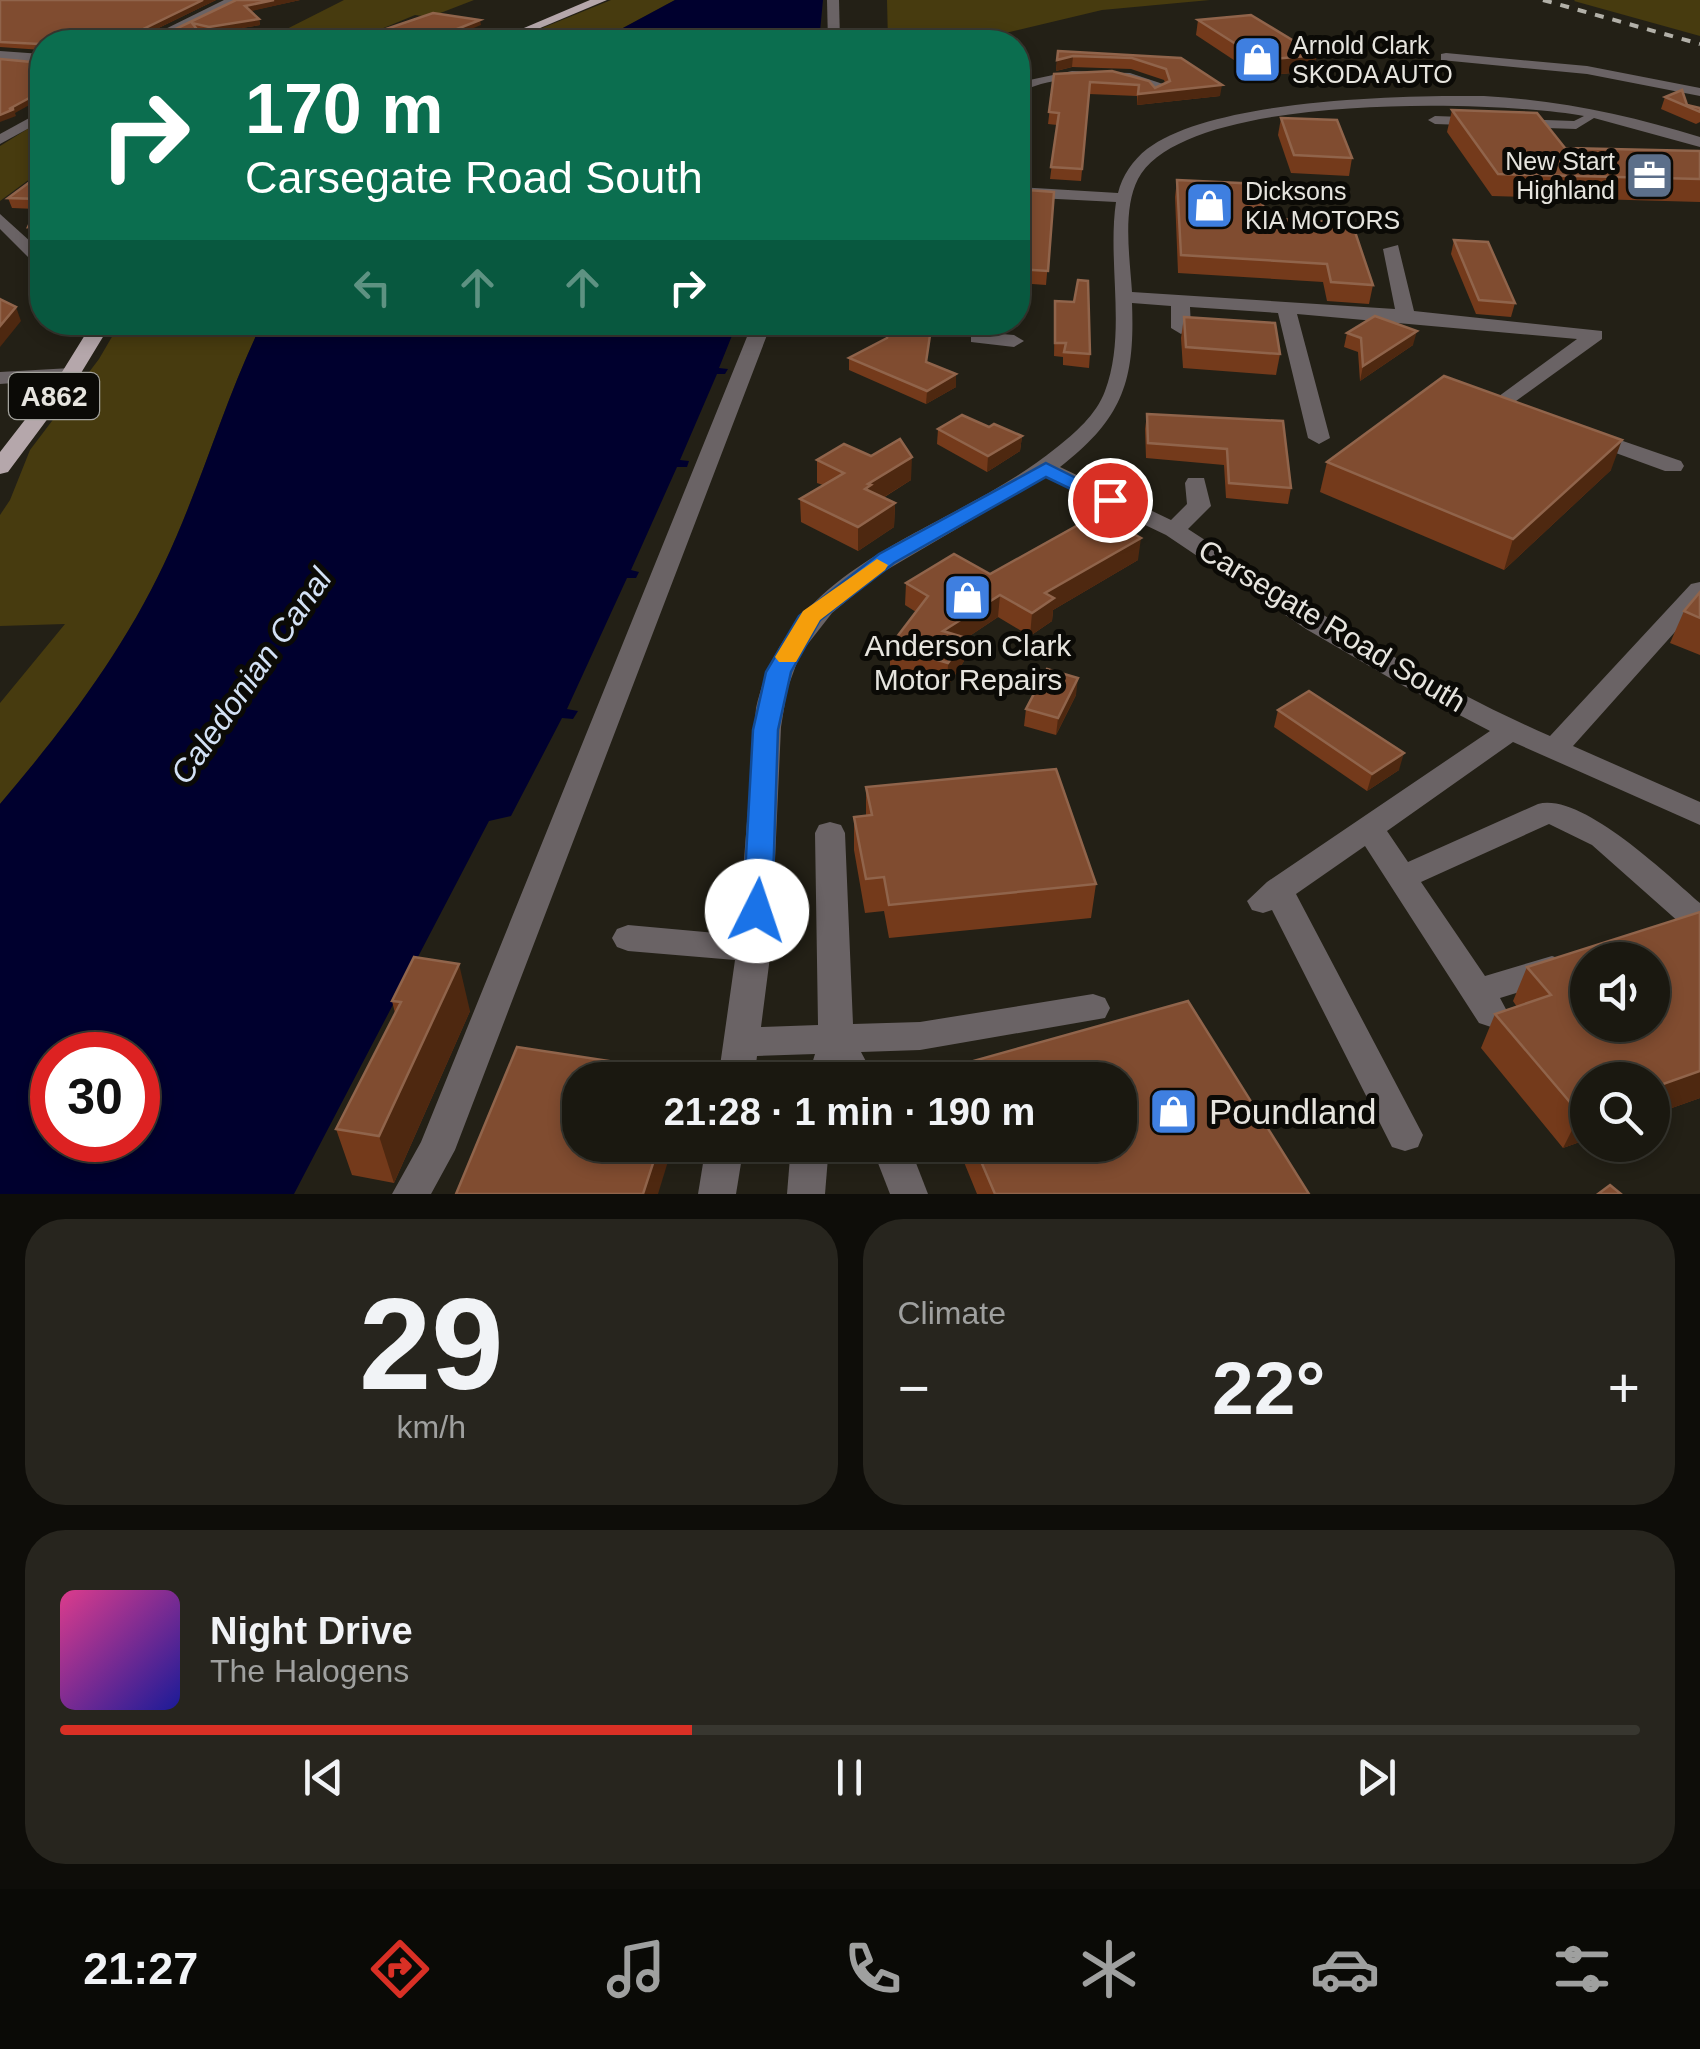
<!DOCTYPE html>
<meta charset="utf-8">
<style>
body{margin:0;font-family:Helvetica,sans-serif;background:#27251e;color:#f1f3f6;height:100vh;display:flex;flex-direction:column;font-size:38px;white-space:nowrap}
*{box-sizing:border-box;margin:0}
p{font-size:32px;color:#9fa09f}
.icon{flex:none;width:55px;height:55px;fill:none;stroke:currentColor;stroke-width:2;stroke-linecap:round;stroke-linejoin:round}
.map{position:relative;height:1194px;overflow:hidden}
.details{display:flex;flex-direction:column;gap:25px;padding:25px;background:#0e0d09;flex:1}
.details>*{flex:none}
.hud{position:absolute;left:30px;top:30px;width:1000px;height:305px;border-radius:40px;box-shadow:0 5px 15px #0003,0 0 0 2px #383730;background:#0b6e4f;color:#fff;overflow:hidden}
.tools{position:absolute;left:1570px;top:942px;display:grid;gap:20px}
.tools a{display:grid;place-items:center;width:100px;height:100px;border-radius:50%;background:#1a1810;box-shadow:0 5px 15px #0003,0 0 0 2px #383730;font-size:50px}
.speed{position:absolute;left:30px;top:1032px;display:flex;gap:20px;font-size:50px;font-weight:700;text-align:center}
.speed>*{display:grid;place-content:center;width:130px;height:130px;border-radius:50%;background:#1a1810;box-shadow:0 5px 15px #0003,0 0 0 2px #383730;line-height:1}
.speed .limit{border:15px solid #d22;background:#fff;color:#111}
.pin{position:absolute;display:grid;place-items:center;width:85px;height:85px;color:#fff;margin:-42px;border:5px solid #fff;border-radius:50%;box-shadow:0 2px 10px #0007}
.me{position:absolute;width:110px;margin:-55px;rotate:4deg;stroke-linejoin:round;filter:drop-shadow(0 0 8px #0008)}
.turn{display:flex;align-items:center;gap:35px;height:210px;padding:0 50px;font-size:45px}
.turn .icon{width:130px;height:130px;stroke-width:2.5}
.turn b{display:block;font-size:70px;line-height:85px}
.lanes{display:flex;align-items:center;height:95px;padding:0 50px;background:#0003;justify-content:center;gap:50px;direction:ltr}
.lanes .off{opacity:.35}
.big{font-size:75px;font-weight:800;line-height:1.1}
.details .tile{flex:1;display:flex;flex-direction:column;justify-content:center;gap:15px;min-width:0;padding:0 35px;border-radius:40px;background:#27251e}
.details .dial{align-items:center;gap:0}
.dial b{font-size:130px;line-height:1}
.song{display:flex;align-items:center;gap:30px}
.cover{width:120px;height:120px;border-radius:15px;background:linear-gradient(135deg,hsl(330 70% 55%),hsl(240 70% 35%))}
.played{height:10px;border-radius:5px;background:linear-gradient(90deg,#d93025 40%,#383730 40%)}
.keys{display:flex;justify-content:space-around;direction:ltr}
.heat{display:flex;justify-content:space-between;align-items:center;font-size:55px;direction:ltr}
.details .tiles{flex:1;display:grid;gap:25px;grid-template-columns:1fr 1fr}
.tile:last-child{grid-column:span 2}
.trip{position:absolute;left:562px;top:1062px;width:575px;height:100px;border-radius:40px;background:#1a1810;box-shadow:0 5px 15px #0003,0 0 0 2px #383730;font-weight:800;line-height:100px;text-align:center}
.tab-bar{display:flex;height:160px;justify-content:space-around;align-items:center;background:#0a0a06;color:#9fa09f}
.tab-bar .icon{width:70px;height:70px}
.tab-bar .active{color:#d93025}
.tab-bar b{font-size:45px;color:#f1f3f6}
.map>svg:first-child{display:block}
.green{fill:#473b0f}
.water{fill:#00002e;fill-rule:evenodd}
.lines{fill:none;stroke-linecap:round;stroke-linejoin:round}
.minor{fill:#6a6365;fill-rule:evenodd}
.major{fill:#b5a7ab;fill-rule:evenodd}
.rail{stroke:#b2b0a8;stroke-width:4;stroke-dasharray:9 9;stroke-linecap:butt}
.wall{fill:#743a1b}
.shaded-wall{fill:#4e2810}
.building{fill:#804c30;stroke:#90644b;stroke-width:2.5;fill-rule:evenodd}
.route{fill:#1a73e8;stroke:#114b97;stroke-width:2.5}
.slow{fill:#f59e0b}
.labels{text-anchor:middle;stroke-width:10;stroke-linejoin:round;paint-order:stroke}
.far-poi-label{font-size:25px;fill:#e6e4de;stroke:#0b0a06;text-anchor:start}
.shield{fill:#0b0a06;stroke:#a4a39d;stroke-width:2.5}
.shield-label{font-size:28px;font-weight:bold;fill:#e6e4de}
.street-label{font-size:30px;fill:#e6e4de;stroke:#0b0a06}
.poi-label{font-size:30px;fill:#e6e4de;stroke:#0b0a06}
.water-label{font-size:32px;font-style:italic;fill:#d3e1f5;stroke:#0b0a06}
.near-poi-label{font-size:35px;fill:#e6e4de;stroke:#0b0a06;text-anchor:start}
</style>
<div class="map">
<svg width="1700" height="1194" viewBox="0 0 1700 1194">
<rect width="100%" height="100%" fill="#232016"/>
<g class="green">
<polygon points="344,0 474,0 430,17 415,15 350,42 261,42"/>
<polygon points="611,0 675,0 597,42 508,42"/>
<polygon points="887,0 1210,0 1102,10 968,42 888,42"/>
<polygon points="1700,0 1700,36 1574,1 1575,0"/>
<polygon points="42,120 42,170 0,201 0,146"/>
<path d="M 120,323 L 262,323 C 224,401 201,486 164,564 C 122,653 63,730 0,804 L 0,703 L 65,624 L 0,626 L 0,515 L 10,500 L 30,450 L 99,359 Z"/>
</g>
<g class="water">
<polygon points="675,0 823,0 819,42 597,42"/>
<path d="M 262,323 L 737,323 L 719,368 L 728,369 L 725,374 L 717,374 L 680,460 L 689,461 L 687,467 L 677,467 L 631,570 L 639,572 L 636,578 L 627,578 L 567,709 L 578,711 L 573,719 L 562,718 L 511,816 L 489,821 L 294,1194 L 0,1194 L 0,804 C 63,730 122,653 164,564 C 201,486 224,401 262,323 ZM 52,1055 L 138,1055 L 138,1140 L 52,1140 Z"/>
</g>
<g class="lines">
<g class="minor">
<polygon points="224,0 240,0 154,42 139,42"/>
<polygon points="827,0 839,0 840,42 828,42"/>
<polygon points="0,51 42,54 42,62 0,59"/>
<polygon points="1446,53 1587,66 1700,88 1700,96 1587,74 1441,60 1441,54"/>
<path d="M 1072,71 L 1130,73 L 1163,84 L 1165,93 L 1153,96 L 1151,89 C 1118,74 1076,76 1041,84 L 1032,87 L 1025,130 L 1018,134 L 1020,82 Z"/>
<path d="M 1484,96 C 1558,100 1629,115 1700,137 L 1700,147 L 1594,118 L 1576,129 L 1435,124 L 1428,120 L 1435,116 L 1574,121 L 1584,116 C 1498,100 1184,91 1138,179 C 1122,210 1130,259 1132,292 L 1395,309 L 1383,249 L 1398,245 L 1414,311 L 1602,331 L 1602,339 L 1516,401 L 1535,411 L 1532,415 L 1518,415 L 1491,402 L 1577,339 L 1297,314 L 1330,438 L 1319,444 L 1308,438 L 1278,313 L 1190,307 L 1191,328 L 1181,334 L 1171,328 L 1171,306 L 1132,303 C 1135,381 1123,418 1060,467 L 1171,520 L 1187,504 L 1185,483 L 1188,478 L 1204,478 L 1211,506 L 1188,529 C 1305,605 1422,680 1550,736 L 1691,584 L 1700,582 L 1700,604 L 1573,746 L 1700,802 L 1700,825 L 1513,742 L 1387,831 L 1408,862 L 1538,804 C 1582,792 1668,876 1700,903 L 1700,934 L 1689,931 L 1592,845 L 1549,824 L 1421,882 L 1485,976 L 1552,956 L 1564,960 L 1569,969 L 1564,978 L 1500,998 L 1508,1013 L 1503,1023 L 1491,1027 L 1479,1023 L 1365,846 L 1296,894 L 1423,1135 L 1418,1147 L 1405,1151 L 1392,1147 L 1272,910 L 1263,913 L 1252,910 L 1247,901 L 1267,882 L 1490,731 L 1400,684 L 1306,629 L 1166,535 L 1045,477 L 878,575 L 832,613 L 800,654 L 787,690 L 781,727 L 771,949 L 761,1027 L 818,1025 L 815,833 L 819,825 L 830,822 L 841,825 L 845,833 L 853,1024 L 920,1022 L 1093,994 L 1105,998 L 1110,1008 L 1105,1018 L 920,1050 L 861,1052 L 876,1080 L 807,1080 L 815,1054 L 757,1056 L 754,1080 L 718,1080 L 735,960 L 628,951 L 617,947 L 612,938 L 617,929 L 628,925 L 738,935 L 756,708 C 790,556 951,534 1056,448 C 1075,433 1096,415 1105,391 C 1127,333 1107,263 1116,202 L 1018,197 L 1018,187 L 1118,193 C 1122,176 1133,160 1147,149 C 1213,99 1400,95 1484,96 Z"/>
<polygon points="42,111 42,121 0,144 0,134"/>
<polygon points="0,214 42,252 42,266 36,265 0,229"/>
<polygon points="753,322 772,322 455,1150 431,1194 392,1194 421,1142"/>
<polygon points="971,322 990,322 989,333 1014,335 1024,341 1014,347 971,342"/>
<polygon points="71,368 78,370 78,378 0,384 0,372"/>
<polygon points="1591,430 1681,461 1684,466 1681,471 1665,471 1583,441 1580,436 1583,431"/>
<polygon points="706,1145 744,1145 736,1194 698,1194"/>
<polygon points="791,1145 829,1145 825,1194 787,1194"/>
<polygon points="871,1145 909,1145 928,1194 890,1194"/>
</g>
<g class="major">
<polygon points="590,0 607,0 507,42 491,42"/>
<polygon points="93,322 112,322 78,378 8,472 0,474 0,452 62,372"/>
</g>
<polyline class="rail" points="1543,0 1700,44"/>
</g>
<g class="wall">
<polygon points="0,0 216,0 140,37 110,42 42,42 42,50 0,47"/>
<polygon points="236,0 300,0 250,11 259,19 260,25 210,33 197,30 207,42 171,42 169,39 167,33"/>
<polygon points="1198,20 1314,71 1258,76 1196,35"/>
<polygon points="1058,51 1181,58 1220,96 1137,105 1137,96 1089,94 1081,181 1050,179 1057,125 1048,124 1054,74 1112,71 1155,88 1165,83 1164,80 1131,69 1072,67 1056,71"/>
<polygon points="1665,97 1700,108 1700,122 1696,124 1661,109"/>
<polygon points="1452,110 1565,148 1700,151 1700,202 1492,196 1447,132"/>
<polygon points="1281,118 1352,158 1349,176 1291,173 1278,135"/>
<polygon points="42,173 42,237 32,238 28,227 36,209 12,208 8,198"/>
<polygon points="1177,180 1265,218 1373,285 1369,304 1327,301 1323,282 1178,273 1175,197"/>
<polygon points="1054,192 1046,285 1018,283 1018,231"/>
<polygon points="1454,240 1515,303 1511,317 1476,314 1451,254"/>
<polygon points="1055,301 1090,354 1089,368 1063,365 1063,357 1054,356"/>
<polygon points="1184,317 1280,354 1276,375 1183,368 1181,338"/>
<polygon points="1347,333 1413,345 1360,381 1358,352 1344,347"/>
<polygon points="887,338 928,362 956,374 956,387 926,404 849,370 849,358"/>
<polygon points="1147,414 1283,421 1291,488 1288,504 1226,498 1224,465 1146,458 1145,429"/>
<polygon points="989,427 1022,436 1020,451 987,472 937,444 938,429"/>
<polygon points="817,460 911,480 883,498 895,503 894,527 858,551 801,522 800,499 823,485 817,483"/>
<polygon points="1327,462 1611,470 1504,570 1320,492"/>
<polygon points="1138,560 1053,610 1052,621 1030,636 998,617 965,639 964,661 947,687 890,669 890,646 916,612 905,605 906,583"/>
<polygon points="1700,592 1700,655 1670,643 1684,611"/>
<polygon points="1076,695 1056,735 1024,726 1026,709"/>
<polygon points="1278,710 1399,770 1367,791 1274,727"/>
<polygon points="866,787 1096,884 1091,918 889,938 884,911 865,913 854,850 854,817 866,816"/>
<polygon points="1527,967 1700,1098 1652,1115 1652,1080 1588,1080 1588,1139 1563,1148 1481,1048 1495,1014 1517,1007 1513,1001"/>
<polygon points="392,1001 470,1011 394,1183 352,1175 336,1129 395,1013"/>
<polygon points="1188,1001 1309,1194 977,1194 957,1145 1120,1145 1120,1080 941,1080 941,1070"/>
</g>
<g class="shaded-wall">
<polygon points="203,0 216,0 140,37 110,42 75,42"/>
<polygon points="274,0 300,0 247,12 245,6"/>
<polygon points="259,19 260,25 210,33 209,27"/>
<polygon points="480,20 481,25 439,42 424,42"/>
<polygon points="1317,55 1314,71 1258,76 1261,60"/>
<polygon points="1073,56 1072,67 1056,71 1057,60"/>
<polygon points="1222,85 1220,96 1137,105 1138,94"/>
<polygon points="42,91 42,98 15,113 16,116 0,122 0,115"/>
<polygon points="16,307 21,321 0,347 0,326"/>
<polygon points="1417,331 1413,345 1360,381 1363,366"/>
<polygon points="956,374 956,387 926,404 927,391"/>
<polygon points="1022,436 1020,451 987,472 988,456"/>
<polygon points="1622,440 1611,470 1504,570 1513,539"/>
<polygon points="912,457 911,480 871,505 865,489 868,484"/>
<polygon points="895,503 894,527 858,551 858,527"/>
<polygon points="1141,538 1138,560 1053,610 1052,621 1030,636 1032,613 1045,593"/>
<polygon points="1000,595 998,617 965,639 964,661 947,687 948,663 943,631"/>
<polygon points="1078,678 1076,695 1056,735 1058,718"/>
<polygon points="1404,753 1399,770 1367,791 1372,774"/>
<polygon points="459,964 470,1011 394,1183 379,1136"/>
<polygon points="1700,1071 1700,1098 1652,1115 1652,1088"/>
<polygon points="1588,1111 1588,1139 1563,1148 1580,1114"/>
<polygon points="659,1145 673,1145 658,1194 643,1194"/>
</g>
<g class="building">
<polygon points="0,0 203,0 139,31 75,42 42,42 42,47 40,44 0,42"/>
<polygon points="236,0 274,0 245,6 259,19 209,27 192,23 207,42 173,42 167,33"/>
<polygon points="433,13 480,20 424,42 348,42"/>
<polygon points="1251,15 1317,55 1261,60 1198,20"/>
<polygon points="1058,51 1181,58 1222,85 1138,94 1139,85 1090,82 1082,169 1051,167 1059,113 1049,112 1054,74 1112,71 1149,81 1155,88 1170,81 1166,69 1132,58 1073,56 1057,60"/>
<polygon points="0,59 42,63 42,91 9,109 14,109 0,115"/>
<polygon points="1682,90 1687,105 1700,108 1700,112 1665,97"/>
<polygon points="1452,110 1537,113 1565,148 1700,151 1700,179 1498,174"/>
<polygon points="1281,118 1337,120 1352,158 1294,155"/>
<polygon points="42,173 42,226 28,227 41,199 8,198"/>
<polygon points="1177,180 1260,184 1265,218 1352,223 1373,285 1331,282 1327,264 1181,255"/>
<polygon points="1027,190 1054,192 1048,271 1018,269 1018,231"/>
<polygon points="1454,240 1488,242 1515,303 1479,300"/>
<polygon points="1078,280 1088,281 1090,354 1064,352 1066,343 1055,343 1055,301 1074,302"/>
<polygon points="0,299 16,307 0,326"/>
<polygon points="1375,316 1417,331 1363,366 1361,338 1347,333"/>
<polygon points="1184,317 1275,323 1280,354 1186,347"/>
<polygon points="890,322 932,322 926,362 956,374 927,391 849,358 887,338"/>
<polygon points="1444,376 1622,440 1513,539 1327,462"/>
<polygon points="1147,414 1283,421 1291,488 1229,483 1227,449 1148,443"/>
<polygon points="962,415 989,427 994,424 1022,436 988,456 938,429"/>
<polygon points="900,439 912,457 868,484 871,485 865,489 895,503 858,527 800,499 844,473 817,460 844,444 871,456"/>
<polygon points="1098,514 1141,538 1045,593 1054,598 1032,613 1000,595 943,631 966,638 948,663 890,646 928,596 906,583 954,554 990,574"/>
<polygon points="1700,592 1700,618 1684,611"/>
<polygon points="1047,669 1078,678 1058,718 1026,709"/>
<polygon points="1309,691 1404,753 1372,774 1278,710"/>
<polygon points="1056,769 1096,884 889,905 884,877 866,879 854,817 872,815 866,787"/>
<path d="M 1700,912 L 1700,1071 L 1652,1088 L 1652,1080 L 1588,1080 L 1588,1111 L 1580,1114 L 1495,1014 L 1551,995 L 1527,967 ZM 1588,960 L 1652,960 L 1652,1025 L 1588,1025 Z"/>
<polygon points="414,957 459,964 379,1136 336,1129 401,1002 392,1001"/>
<polygon points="1188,1001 1309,1194 995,1194 974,1145 1120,1145 1120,1080 945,1080 941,1070"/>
<polygon points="517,1047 681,1072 679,1080 580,1080 580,1145 659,1145 643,1194 456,1194"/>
<polygon points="1610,1185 1621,1194 1598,1194"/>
</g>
<polygon class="route" points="1046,463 1120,500 1110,506 1102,504 1046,477 894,563 820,620 791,672 778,730 772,911 768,919 757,922 747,919 743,911 753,730 766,672 799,616 879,554"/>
<polygon class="slow" points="877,559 888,565 885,570 820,620 796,662 779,662 775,657 803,611"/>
<defs>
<symbol id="shop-square" viewBox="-11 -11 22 22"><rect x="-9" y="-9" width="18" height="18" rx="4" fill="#3f7fe0" stroke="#0b0a06"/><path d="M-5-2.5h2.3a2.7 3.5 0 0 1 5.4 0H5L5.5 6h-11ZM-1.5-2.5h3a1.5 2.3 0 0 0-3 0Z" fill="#fff"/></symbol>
<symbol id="office-square" viewBox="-11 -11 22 22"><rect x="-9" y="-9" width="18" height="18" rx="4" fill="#5c6f8a" stroke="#0b0a06"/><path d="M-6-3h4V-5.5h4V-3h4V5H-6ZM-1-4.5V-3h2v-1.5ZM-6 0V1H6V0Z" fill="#fff"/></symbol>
</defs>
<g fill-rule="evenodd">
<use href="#shop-square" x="1230" y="32" width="55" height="55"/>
<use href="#office-square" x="1622" y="148" width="55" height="55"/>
<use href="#shop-square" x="1182" y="178" width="55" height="55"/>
<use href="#shop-square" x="940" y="570" width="55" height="55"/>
<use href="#shop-square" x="1146" y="1084" width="55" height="55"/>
</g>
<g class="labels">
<g class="far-poi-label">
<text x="1292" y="54">Arnold Clark<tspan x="1292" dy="29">SKODA AUTO</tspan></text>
<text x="1615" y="170" text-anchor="end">New Start<tspan x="1615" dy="29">Highland</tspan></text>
<text x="1245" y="200">Dicksons<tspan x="1245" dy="29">KIA MOTORS</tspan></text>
</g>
<rect class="shield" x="9" y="373" width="90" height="46" rx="8"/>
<g class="shield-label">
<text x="54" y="406">A862</text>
</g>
<g class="street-label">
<text transform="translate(1332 626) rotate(31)" y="10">Carsegate Road South</text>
</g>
<g class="poi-label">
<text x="968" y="656">Anderson Clark<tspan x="968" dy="34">Motor Repairs</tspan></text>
</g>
<g class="water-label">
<text transform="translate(251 676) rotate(-55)" y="11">Caledonian Canal</text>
</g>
<g class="near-poi-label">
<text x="1209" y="1124">Poundland</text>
</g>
</g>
</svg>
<div class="tools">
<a><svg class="icon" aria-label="sound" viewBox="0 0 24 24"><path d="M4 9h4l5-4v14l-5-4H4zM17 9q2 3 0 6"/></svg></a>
<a><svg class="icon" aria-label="search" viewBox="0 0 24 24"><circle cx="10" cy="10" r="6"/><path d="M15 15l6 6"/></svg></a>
</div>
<div class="speed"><div class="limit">30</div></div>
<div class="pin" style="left:1110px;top:500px;background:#d93025"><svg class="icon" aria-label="arrive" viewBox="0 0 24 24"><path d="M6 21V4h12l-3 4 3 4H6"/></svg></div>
<svg class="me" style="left:757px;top:911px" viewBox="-20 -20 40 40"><circle r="19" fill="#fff"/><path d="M0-13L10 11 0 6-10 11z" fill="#1a73e8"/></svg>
<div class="trip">21:28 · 1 min · 190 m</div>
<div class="hud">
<div class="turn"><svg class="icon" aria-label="right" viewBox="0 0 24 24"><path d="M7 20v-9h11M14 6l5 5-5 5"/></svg><div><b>170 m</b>Carsegate Road South</div></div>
<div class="lanes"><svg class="icon off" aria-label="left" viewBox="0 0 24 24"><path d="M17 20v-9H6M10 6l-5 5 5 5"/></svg><svg class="icon off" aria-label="ahead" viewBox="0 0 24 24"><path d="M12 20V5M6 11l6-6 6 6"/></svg><svg class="icon off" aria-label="ahead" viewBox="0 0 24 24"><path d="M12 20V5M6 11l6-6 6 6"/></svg><svg class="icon" aria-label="right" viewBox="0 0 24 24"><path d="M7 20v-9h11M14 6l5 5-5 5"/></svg></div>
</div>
</div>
<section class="details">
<div class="tiles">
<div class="tile dial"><b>29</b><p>km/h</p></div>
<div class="tile"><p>Climate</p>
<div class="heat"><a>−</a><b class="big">22°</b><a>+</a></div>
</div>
<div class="tile">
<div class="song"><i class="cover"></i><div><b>Night Drive</b><p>The Halogens</p></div></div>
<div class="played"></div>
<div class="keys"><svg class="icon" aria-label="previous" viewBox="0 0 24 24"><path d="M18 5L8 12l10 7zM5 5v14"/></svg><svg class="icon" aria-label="pause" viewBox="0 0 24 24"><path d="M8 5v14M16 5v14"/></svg><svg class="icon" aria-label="next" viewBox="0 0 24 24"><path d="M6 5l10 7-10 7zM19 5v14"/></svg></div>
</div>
</div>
</section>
<nav class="tab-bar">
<b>21:27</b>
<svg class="icon active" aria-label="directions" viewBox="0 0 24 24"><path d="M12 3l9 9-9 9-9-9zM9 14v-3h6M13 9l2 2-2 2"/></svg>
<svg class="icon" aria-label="music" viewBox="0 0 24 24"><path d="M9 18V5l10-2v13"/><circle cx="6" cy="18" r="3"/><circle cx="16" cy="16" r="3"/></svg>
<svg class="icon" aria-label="phone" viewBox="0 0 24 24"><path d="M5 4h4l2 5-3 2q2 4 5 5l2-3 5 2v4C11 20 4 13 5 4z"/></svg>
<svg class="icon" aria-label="climate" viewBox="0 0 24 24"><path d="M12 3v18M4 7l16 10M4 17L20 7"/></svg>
<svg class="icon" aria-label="car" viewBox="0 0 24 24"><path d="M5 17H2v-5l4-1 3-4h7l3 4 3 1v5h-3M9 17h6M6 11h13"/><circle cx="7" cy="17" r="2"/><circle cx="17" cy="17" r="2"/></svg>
<svg class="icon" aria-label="filters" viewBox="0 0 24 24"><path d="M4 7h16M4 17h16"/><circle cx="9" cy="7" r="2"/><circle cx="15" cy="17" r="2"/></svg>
</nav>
